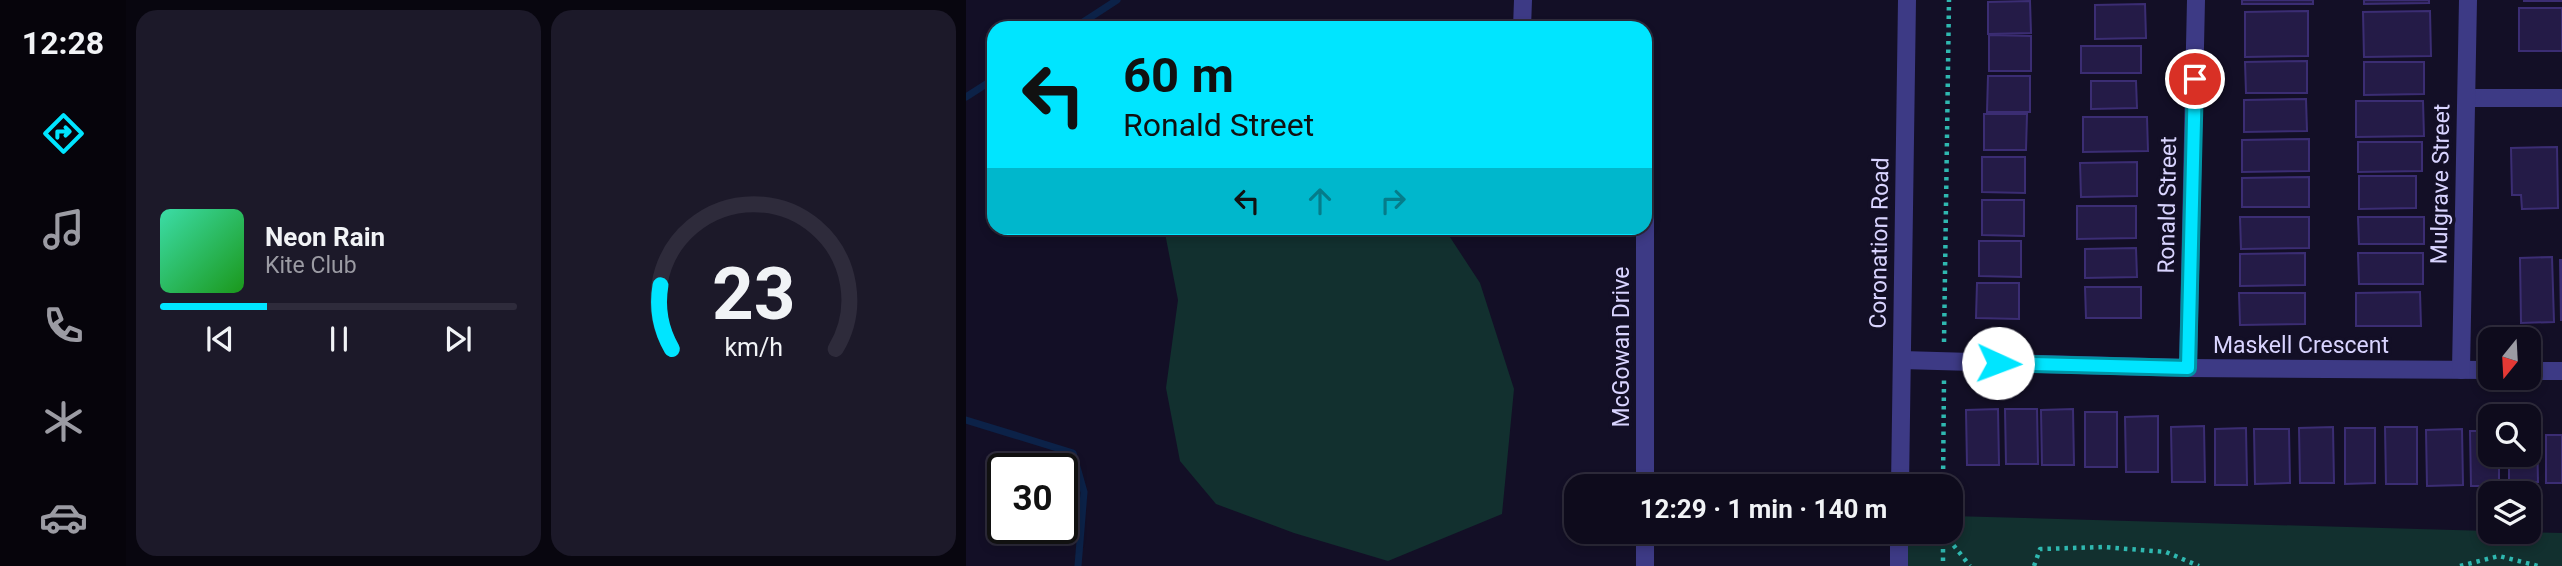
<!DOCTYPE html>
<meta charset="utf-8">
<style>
body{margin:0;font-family:Roboto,sans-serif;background:#1c1929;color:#f1f3f6;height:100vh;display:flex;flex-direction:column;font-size:26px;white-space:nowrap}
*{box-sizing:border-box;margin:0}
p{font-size:23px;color:#9b9ba3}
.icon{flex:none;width:38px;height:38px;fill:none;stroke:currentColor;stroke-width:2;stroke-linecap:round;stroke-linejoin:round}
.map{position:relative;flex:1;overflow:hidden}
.panel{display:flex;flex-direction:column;gap:10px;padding:10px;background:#08060f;width:840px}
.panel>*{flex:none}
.top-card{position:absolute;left:21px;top:21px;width:665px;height:214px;border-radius:21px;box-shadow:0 4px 10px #0003,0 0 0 2px #2e2b3b;background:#00e5ff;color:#111;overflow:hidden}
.needle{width:46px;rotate:198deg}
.controls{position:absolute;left:1512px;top:327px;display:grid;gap:14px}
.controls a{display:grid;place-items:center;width:63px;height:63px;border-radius:14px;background:#0e0b1c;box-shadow:0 4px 10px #0003,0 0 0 2px #2e2b3b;font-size:35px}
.speed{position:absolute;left:21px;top:453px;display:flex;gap:14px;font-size:35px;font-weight:700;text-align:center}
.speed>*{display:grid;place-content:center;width:91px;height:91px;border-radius:50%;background:#0e0b1c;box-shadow:0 4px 10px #0003,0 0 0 2px #2e2b3b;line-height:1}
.speed .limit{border:4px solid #111;border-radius:10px;background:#fff;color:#111}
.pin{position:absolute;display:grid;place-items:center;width:60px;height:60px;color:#fff;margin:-30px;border:4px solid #fff;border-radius:50%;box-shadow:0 2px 7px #0007}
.me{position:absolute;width:77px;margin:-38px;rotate:92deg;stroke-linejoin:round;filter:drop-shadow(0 0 5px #0008)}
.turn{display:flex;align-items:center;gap:24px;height:147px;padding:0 21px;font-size:32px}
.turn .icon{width:91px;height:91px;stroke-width:2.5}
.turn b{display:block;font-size:49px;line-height:60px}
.lanes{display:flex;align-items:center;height:66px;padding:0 21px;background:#0003;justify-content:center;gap:35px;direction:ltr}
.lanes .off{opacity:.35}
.panel .widget{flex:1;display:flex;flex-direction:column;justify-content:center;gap:10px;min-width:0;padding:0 24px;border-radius:21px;background:#1c1929}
.panel .dial{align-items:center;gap:0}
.dial svg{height:182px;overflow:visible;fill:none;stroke:#2e2b3b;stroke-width:7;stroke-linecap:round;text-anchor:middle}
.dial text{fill:#f1f3f6;stroke:none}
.song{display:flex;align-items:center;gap:21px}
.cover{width:84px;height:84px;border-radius:10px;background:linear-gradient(135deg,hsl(160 70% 55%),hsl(120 70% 35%))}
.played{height:7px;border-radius:4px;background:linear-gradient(90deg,#00e5ff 30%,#2e2b3b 30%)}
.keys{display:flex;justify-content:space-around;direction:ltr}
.panel .tiles{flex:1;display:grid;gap:10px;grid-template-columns:repeat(2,1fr)}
.trip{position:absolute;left:598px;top:474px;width:399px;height:70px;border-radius:21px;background:#0e0b1c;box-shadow:0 4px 10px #0003,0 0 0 2px #2e2b3b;font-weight:700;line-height:70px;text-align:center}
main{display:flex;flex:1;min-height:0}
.tabs{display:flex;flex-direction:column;width:126px;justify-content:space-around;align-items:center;background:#06040b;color:#9b9ba3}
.tabs .icon{width:49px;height:49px}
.tabs .on{color:#00e5ff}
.tabs b{font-size:32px;color:#f1f3f6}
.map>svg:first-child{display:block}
.green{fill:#12302f}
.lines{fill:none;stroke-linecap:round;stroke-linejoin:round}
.stream{stroke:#0c2248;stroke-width:7}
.building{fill:#241b47;stroke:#3b2d73;stroke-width:2}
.path{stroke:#2fb8b0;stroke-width:4.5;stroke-dasharray:3.5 5;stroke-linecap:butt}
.minor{stroke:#3d3a85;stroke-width:18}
.tertiary{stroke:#3d3a85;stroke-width:18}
.route-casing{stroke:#0095a6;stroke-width:18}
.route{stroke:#00e5ff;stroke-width:12}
.labels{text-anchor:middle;stroke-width:7;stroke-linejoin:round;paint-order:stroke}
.street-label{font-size:23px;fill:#d9d4ff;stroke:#130f26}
</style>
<main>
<nav class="tabs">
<b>12:28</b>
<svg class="icon on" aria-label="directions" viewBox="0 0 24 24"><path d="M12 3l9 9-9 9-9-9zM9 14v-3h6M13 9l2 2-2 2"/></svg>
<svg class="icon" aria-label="music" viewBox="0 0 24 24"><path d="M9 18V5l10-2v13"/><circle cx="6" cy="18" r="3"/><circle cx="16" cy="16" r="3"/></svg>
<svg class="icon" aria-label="phone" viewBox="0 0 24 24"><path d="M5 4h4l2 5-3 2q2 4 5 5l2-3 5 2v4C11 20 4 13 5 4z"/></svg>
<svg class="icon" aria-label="climate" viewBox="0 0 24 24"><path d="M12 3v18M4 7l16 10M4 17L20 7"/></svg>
<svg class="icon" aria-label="car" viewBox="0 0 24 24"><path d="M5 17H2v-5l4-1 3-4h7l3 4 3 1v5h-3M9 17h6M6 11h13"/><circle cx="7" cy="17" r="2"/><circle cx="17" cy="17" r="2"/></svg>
</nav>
<section class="panel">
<div class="tiles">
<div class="widget">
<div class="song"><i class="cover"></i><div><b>Neon Rain</b><p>Kite Club</p></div></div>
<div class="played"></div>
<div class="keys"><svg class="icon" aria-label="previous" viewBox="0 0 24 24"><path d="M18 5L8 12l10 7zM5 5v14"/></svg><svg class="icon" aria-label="pause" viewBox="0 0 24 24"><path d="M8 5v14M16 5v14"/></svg><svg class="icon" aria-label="next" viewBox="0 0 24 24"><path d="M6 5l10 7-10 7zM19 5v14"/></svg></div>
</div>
<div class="widget dial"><svg viewBox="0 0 100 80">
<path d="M14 69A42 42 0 1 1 86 69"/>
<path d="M14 69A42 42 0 0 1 9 41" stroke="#00e5ff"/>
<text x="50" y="56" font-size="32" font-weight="700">23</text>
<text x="50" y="72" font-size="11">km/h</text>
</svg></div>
</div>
</section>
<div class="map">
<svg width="1596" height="566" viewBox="0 0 1596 566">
<rect width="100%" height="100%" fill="#130f26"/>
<g class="green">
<polygon points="198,228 478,228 514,283 548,389 536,514 422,561 328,533 250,504 214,461 200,388 212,300"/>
<polygon points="985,516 1596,533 1596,566 933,566 934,532 985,532"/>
</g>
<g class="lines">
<g class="stream">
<polyline points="108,28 151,0"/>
<polyline points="0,97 28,79"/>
<polyline points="0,420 107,453 118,492 112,566"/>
</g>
</g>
<g class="building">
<rect x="1276" y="0" width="71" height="4"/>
<polygon points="1398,0 1463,0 1463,3 1398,4"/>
<rect x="1558" y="0" width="38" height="1"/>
<polygon points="1064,1 1065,33 1022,34 1022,2"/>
<polygon points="1179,4 1180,38 1129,39 1129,5"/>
<rect x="1553" y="8" width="43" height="43"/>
<polygon points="1342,11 1342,56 1279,57 1279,12"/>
<polygon points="1464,11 1465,56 1398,57 1397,12"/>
<polygon points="1023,35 1065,36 1065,71 1023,71"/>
<rect x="1115" y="46" width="60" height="27"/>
<polygon points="1341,61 1341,93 1280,93 1279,62"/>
<polygon points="1398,62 1458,62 1458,94 1398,95"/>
<polygon points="1022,76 1064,76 1064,112 1021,112"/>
<polygon points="1125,81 1170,81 1171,108 1125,109"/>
<polygon points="1340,99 1341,131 1278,132 1278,100"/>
<polygon points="1390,101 1457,101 1458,136 1390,137"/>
<polygon points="1018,114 1061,114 1060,150 1018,150"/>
<polygon points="1117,117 1181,117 1182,151 1117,152"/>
<polygon points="1343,139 1343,171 1276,172 1276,140"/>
<polygon points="1392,142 1456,142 1456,171 1392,172"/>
<polygon points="1591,147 1592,208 1556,209 1555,195 1546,195 1545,148"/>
<polygon points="1016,157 1059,157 1059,193 1016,192"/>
<polygon points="1171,162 1171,196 1115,197 1114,163"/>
<polygon points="1393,176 1450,176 1450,208 1393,209"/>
<polygon points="1343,177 1343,207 1276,207 1276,178"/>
<polygon points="1016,200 1058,200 1058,236 1016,235"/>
<polygon points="1111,206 1170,206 1170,238 1111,239"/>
<polygon points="1274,217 1343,217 1343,248 1275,249"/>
<polygon points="1392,217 1458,217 1458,244 1393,244"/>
<polygon points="1013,241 1055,241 1055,277 1013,276"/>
<polygon points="1170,248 1171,277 1119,278 1119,249"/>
<polygon points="1339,253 1339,285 1274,286 1274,254"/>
<polygon points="1392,253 1457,253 1457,284 1393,284"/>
<polygon points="1586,257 1588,322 1555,323 1554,258"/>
<polygon points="1594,260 1596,260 1596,320 1595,320"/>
<polygon points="1011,283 1053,283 1053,319 1010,318"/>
<polygon points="1119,287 1175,287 1175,318 1120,318"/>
<polygon points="1454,292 1455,326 1390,326 1390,293"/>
<polygon points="1273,293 1339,293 1339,324 1274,325"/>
<polygon points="1032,409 1033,465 1001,465 1000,410"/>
<polygon points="1039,409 1071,409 1072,464 1040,464"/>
<polygon points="1107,409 1108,465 1076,465 1075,410"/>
<rect x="1119" y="412" width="32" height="55"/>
<polygon points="1192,416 1192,472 1160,472 1159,417"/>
<polygon points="1238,426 1239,482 1206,482 1205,427"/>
<polygon points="1367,427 1368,483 1334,483 1333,428"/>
<polygon points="1419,427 1451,427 1451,484 1420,484"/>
<polygon points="1280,428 1281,485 1249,485 1249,429"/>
<polygon points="1379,428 1409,428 1409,483 1379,484"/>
<polygon points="1288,429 1323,429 1324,483 1289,484"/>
<polygon points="1496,429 1497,485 1461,486 1460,430"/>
<polygon points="1504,431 1524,431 1524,455 1533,455 1533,486 1505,486"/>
<polygon points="1563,433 1571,433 1572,482 1543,483 1543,455 1563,455"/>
<rect x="1580" y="435" width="16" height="48"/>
</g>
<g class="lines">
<g class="path">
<polyline points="978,342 983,0"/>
<polyline points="977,486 978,379"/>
<polyline points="977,532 1004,566"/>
<polyline points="977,532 977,566"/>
<polyline points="1068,566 1074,549 1137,547 1200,552 1233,566"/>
<polyline points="1494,566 1533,556 1572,566"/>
</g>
<g class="minor">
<polyline points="556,28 557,0"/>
<polyline points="1501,98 1596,98"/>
<polyline points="679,166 679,486"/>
<polyline points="936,360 1222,368 1524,370"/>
<polyline points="1222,368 1230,0"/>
<polyline points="1495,370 1502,0"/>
<polyline points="1563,371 1596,371"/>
<polyline points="679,566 679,532"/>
</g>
<g class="tertiary">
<polyline points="934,486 941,0"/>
<polyline points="933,566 933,532"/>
</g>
</g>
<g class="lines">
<defs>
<polyline id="route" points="1032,363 1222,368 1229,79"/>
</defs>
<use href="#route" class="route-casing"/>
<use href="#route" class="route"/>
</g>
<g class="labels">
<g class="street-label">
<text transform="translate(1474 184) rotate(-89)" y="8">Mulgrave Street</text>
<text transform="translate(1201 205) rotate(-89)" y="8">Ronald Street</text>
<text transform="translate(913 243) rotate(-89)" y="8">Coronation Road</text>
<text x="1335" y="353">Maskell Crescent</text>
<text transform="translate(655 347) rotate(-90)" y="8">McGowan Drive</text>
</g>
</g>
</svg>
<div class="controls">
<a><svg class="needle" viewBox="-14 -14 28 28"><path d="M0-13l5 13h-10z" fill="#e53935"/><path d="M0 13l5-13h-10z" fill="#9b9ba3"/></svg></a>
<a><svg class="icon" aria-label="search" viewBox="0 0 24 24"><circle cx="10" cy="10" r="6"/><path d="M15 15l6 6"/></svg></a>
<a><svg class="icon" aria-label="layers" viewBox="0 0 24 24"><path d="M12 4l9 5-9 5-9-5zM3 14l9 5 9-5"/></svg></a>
</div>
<div class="speed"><div class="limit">30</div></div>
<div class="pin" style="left:1229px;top:79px;background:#d93025"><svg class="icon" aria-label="arrive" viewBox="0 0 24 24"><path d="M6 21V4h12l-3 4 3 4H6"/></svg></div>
<svg class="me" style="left:1032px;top:363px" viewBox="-20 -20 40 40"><circle r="19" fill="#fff"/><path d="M0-13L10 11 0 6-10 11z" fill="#00e5ff"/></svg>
<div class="trip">12:29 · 1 min · 140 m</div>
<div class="top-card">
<div class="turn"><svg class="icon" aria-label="left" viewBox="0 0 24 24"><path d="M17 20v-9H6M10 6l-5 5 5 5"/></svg><div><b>60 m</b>Ronald Street</div></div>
<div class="lanes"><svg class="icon" aria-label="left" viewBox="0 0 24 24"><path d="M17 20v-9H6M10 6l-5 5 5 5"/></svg><svg class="icon off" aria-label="ahead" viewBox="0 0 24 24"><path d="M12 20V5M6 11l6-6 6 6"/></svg><svg class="icon off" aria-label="right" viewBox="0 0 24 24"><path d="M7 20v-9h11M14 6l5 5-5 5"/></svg></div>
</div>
</div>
</main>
